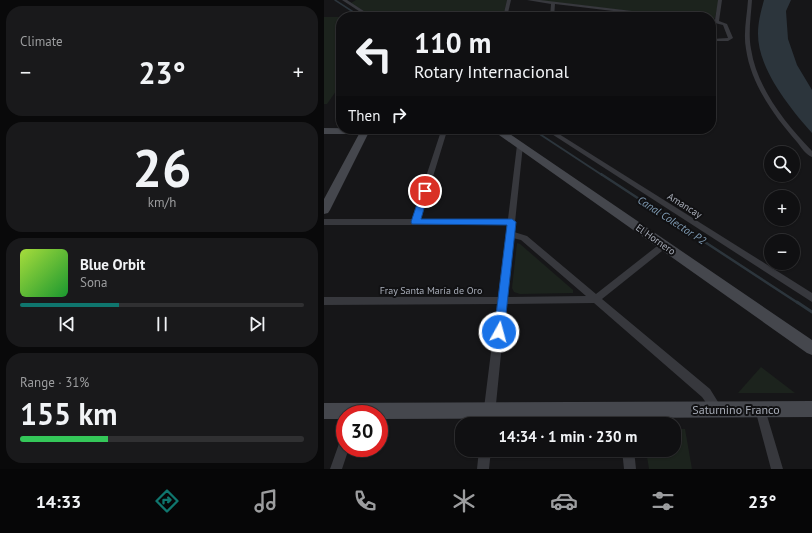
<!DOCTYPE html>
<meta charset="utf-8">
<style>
body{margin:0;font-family:"PT Sans",sans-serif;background:#19191b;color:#f1f3f6;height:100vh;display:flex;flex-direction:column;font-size:15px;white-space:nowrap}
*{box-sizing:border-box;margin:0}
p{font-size:13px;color:#9c9d9f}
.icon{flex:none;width:22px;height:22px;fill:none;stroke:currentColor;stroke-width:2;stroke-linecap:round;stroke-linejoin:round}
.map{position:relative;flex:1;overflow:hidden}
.panel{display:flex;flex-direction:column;gap:6px;padding:6px;background:#09090a;width:324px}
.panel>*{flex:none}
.hud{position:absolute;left:12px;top:12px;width:380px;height:122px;border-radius:16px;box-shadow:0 1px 3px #0004,0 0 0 1px #303032;background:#101012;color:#f1f3f6;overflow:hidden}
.tools{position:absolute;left:440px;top:146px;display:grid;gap:8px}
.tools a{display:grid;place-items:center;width:36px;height:36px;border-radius:50%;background:#101012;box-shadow:0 1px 3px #0004,0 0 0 1px #303032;font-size:20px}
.speed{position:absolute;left:12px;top:405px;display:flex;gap:8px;font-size:20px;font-weight:700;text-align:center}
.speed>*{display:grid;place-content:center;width:52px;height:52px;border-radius:50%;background:#101012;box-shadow:0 1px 3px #0004,0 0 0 1px #303032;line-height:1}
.speed .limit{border:6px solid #d22;background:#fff;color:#111}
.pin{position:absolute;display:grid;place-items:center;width:34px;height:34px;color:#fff;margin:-17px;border:2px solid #fff;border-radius:50%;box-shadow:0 1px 4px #0007}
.me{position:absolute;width:44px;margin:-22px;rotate:7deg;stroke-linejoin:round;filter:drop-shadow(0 0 3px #0008)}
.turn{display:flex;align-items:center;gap:14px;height:84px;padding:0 12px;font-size:18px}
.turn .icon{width:52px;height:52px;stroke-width:2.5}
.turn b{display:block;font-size:28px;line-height:34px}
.then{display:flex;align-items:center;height:38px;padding:0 12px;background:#0003;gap:8px;font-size:15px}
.big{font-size:30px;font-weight:700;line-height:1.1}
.panel .tile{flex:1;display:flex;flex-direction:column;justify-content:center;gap:6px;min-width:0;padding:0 14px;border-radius:16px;background:#19191b}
.panel .dial{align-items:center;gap:0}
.dial b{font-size:52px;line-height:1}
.song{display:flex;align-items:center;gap:12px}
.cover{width:48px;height:48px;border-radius:6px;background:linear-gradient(135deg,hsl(80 70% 55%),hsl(130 70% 35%))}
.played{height:4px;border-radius:2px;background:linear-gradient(90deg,#0f766e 35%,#303032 35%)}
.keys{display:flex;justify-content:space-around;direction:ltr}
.heat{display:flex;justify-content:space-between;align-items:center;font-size:22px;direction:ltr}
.charge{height:6px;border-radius:3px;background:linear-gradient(90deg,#34c759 31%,#303032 0)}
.trip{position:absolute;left:131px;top:417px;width:226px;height:40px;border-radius:16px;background:#101012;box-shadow:0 1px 3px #0004,0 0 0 1px #303032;font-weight:700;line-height:40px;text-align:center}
.menu{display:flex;height:64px;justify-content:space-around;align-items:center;background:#060607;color:#9c9d9f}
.menu .icon{width:28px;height:28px}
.menu .selected{color:#0f766e}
.menu b{font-size:18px;color:#f1f3f6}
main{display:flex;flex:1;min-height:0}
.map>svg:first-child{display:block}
.green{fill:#1c231d}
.water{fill:#2c353c}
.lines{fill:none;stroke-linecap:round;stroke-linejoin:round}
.stream-far3{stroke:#2c353c;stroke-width:1.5}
.stream-far2{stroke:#2c353c;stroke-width:2}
.stream-far1{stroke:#2c353c;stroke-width:2.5}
.stream{stroke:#2c353c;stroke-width:3}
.street{fill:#37383d;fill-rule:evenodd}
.secondary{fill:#45474d;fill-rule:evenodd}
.route{fill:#1a73e8;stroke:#114b97}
.labels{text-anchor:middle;stroke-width:4;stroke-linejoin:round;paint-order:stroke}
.street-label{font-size:10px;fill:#a8adb8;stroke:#111113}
.water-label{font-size:11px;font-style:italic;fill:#7f9bb3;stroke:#111113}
.near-street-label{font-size:12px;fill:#a8adb8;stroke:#111113}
</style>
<main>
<section class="panel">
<div class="tile"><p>Climate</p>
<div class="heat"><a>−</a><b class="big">23°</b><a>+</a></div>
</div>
<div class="tile dial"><b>26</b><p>km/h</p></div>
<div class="tile">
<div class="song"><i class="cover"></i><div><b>Blue Orbit</b><p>Sona</p></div></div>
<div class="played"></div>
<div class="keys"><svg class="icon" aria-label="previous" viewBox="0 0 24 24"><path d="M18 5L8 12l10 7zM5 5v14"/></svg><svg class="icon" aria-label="pause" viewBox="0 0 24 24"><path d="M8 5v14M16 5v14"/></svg><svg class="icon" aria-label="next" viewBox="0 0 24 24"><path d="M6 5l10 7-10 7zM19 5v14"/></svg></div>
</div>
<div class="tile"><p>Range · 31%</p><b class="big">155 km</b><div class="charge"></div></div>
</section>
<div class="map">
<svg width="488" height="469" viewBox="0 0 488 469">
<rect width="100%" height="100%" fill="#161618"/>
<g class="green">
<polygon points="32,0 183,0 179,17 49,17 27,3"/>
<polygon points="211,0 395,0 391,18 387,20 387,17 357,17"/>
<polygon points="0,17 32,17 17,17 17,84 3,104 0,104"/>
<polygon points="193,243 196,244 249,290 249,293 196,294 190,292 188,288"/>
<polygon points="437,367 471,393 414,393"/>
<polygon points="350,429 361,429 368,469 325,469 322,450 350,450"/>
</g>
<path class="water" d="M 440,0 L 467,0 L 462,11 L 464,39 L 473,65 L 488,90 L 488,133 C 466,108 434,69 434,34 C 434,22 437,11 440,0 Z"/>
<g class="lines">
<polyline class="stream-far3" points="11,0 37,17"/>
<polyline class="stream-far2" points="208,129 278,175"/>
<polyline class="stream-far1" points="277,174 474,303"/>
<polyline class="stream" points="473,302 488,312"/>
<g class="street">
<polygon points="18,0 23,0 49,17 44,17"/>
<polygon points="183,0 187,0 183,17 179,17"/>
<polygon points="203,0 216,0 350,16 352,17 339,17 231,4 230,17 226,17 227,4"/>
<polygon points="394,0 398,0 395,21 403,24 409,38 404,41 387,41 387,39 404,38 399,25 387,22 387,20 391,20"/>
<path d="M 424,0 L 428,0 C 427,16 424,33 427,49 C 433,88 461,123 488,151 L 488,157 C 482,155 477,147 473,142 C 450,116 427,84 422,49 C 419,33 423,16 424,0 Z"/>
<path d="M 120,129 L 123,131 L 96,219 L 184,219 L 193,145 L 194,144 L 198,144 L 199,145 L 190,232 L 203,236 L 272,294 L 337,243 L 343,243 L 344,245 L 343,247 L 278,299 L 386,389 L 399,410 L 398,414 L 394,415 L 390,414 L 378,397 L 270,303 L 182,304 L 170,424 L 158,424 L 173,304 L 0,305 L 0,297 L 174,297 L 183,225 L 0,225 L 0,219 L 88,219 L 117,131 ZM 189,238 L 197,240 L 262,296 L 183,297 Z"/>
<polygon points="220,129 227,129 488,293 488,302"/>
<polygon points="436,404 440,405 441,409 459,469 447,469 431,409 432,405"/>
<polygon points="301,405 305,406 306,410 308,424 296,424 296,410 297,406"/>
<polygon points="21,436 21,448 25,448 18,469 6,469 17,438"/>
<polygon points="155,450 167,450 165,469 153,469"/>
<polygon points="298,450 310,450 312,469 300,469"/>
</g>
<g class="secondary">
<polygon points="0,128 180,130 488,340 488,355 483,353 175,135 44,134 6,210 4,213 0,214 0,199 35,134 0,134"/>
<polygon points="488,401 488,417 55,419 55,414 21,414 21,419 0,419 0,403"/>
</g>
</g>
<polygon class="route" points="98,189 104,189 105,191 97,219 188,219 192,222 180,332 179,335 175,337 171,335 170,332 183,225 88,224 87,222"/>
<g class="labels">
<g class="street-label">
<text transform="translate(361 205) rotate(32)" y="4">Amancay</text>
<text transform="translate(332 239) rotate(35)" y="4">El Hornero</text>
<text x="107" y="294">Fray Santa María de Oro</text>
</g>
<g class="water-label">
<text transform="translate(348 220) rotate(33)" y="4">Canal Colector P2</text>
</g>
<g class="near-street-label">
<text x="412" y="414">Saturnino Franco</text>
</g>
</g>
</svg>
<div class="tools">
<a><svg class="icon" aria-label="search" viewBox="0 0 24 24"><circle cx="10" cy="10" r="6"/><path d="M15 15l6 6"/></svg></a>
<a>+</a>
<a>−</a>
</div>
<div class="speed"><div class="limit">30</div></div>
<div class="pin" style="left:101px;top:191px;background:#d93025"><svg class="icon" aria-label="arrive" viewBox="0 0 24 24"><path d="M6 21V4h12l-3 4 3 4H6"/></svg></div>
<svg class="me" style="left:175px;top:332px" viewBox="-20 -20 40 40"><circle r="17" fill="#1a73e8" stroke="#fff" stroke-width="3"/><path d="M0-11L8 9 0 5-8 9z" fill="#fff"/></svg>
<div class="trip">14:34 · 1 min · 230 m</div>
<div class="hud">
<div class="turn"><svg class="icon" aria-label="left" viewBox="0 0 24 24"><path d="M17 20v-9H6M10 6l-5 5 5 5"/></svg><div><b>110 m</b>Rotary Internacional</div></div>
<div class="then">Then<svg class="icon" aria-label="right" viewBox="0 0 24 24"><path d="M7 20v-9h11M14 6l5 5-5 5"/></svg></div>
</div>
</div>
</main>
<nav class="menu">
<b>14:33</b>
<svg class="icon selected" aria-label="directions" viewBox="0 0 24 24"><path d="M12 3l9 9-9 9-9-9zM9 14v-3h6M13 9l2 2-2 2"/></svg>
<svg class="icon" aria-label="music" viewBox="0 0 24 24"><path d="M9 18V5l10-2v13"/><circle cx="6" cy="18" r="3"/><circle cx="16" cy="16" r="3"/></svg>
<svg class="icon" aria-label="phone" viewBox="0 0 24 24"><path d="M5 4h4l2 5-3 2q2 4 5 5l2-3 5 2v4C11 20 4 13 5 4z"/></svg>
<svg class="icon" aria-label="climate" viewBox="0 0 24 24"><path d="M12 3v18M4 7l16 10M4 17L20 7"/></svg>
<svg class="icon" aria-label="car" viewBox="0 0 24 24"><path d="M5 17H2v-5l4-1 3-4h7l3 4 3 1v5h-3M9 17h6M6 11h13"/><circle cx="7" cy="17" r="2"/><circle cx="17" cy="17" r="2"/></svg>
<svg class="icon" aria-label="filters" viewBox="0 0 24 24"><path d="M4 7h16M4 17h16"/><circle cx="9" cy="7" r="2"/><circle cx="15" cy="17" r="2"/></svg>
<b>23°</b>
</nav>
